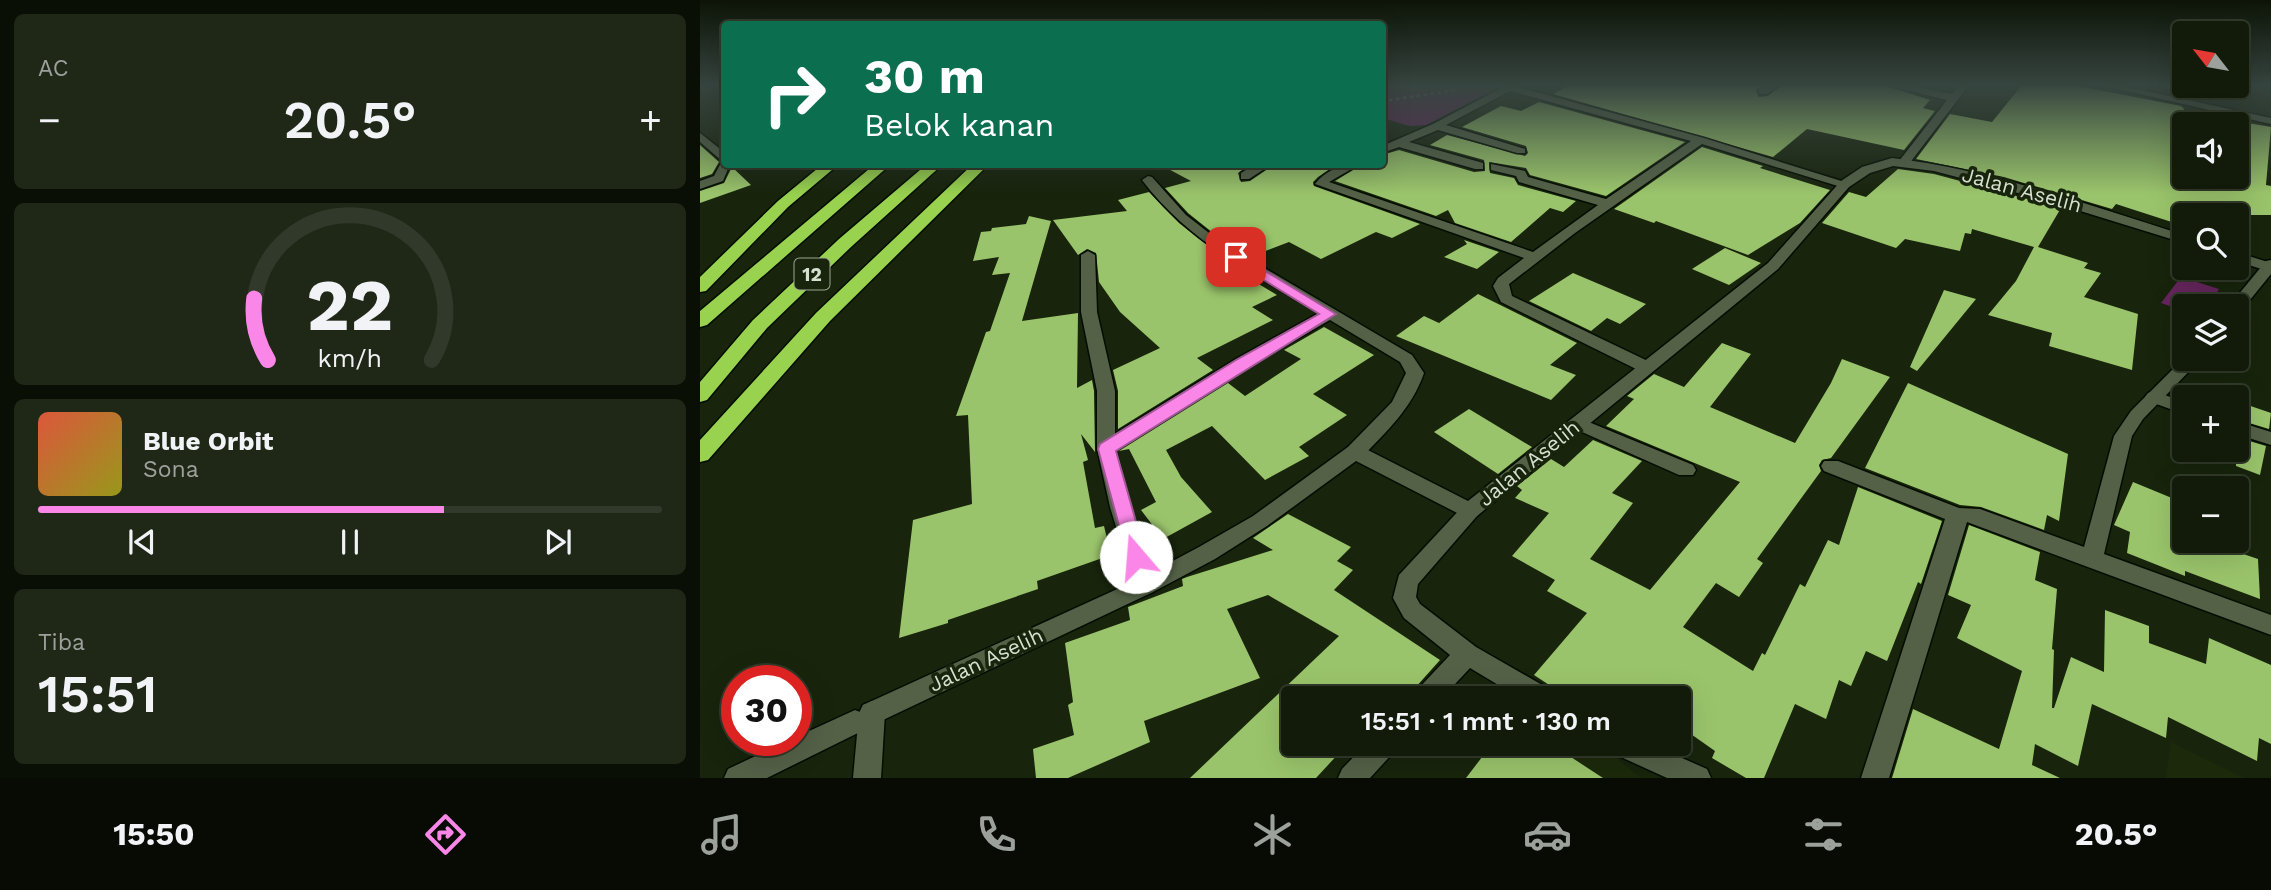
<!DOCTYPE html>
<html lang="id">
<meta charset="utf-8">
<style>
body{margin:0;font-family:"Work Sans",sans-serif;background:#1f2817;color:#f1f3f6;height:100vh;display:flex;flex-direction:column;font-size:26px;white-space:nowrap}
*{box-sizing:border-box;margin:0}
p{font-size:23px;color:#9ca19c}
.icon{flex:none;width:38px;height:38px;fill:none;stroke:currentColor;stroke-width:2;stroke-linecap:round;stroke-linejoin:round}
.map{position:relative;flex:1;overflow:hidden}
.drawer{display:flex;flex-direction:column;gap:14px;padding:14px;background:#0a0f05;width:700px}
.drawer>*{flex:none}
.guide{position:absolute;left:21px;top:21px;width:665px;height:147px;border-radius:7px;box-shadow:0 7px 28px #0002,0 0 0 2px #31392a;background:#0b6e4f;color:#fff;overflow:hidden}
.needle{width:46px;rotate:301deg}
.fabs{position:absolute;left:1472px;top:21px;display:grid;gap:14px}
.fabs a{display:grid;place-items:center;width:77px;height:77px;border-radius:7px;background:#121b09;box-shadow:0 7px 28px #0002,0 0 0 2px #31392a;font-size:35px}
.speed{position:absolute;left:21px;top:665px;display:flex;gap:14px;font-size:35px;font-weight:700;text-align:center}
.speed>*{display:grid;place-content:center;width:91px;height:91px;border-radius:50%;background:#121b09;box-shadow:0 7px 28px #0002,0 0 0 2px #31392a;line-height:1}
.speed .limit{border:10px solid #d22;background:#fff;color:#111}
.pin{position:absolute;display:grid;place-items:center;width:60px;height:60px;color:#fff;margin:-30px;border-radius:14px;box-shadow:0 4px 10px #0006}
.me{position:absolute;width:77px;margin:-38px;rotate:342deg;stroke-linejoin:round;filter:drop-shadow(0 0 5px #0008)}
.turn{display:flex;align-items:center;gap:24px;height:147px;padding:0 28px;font-size:32px}
.turn .icon{width:91px;height:91px;stroke-width:2.5}
.turn b{display:block;font-size:49px;line-height:60px}
.big{font-size:52px;font-weight:600;line-height:1.1}
.drawer .card{flex:1;display:flex;flex-direction:column;justify-content:center;gap:10px;min-width:0;padding:0 24px;border-radius:10px;background:#1f2817}
.drawer .dial{align-items:center;gap:0}
.dial svg{height:182px;overflow:visible;fill:none;stroke:#31392a;stroke-width:7;stroke-linecap:round;text-anchor:middle}
.dial text{fill:#f1f3f6;stroke:none}
.song{display:flex;align-items:center;gap:21px}
.cover{width:84px;height:84px;border-radius:10px;background:linear-gradient(135deg,hsl(10 70% 55%),hsl(60 70% 35%))}
.played{height:7px;border-radius:4px;background:linear-gradient(90deg,#fa87e7 65%,#31392a 65%)}
.keys{display:flex;justify-content:space-around;direction:ltr}
.heat{display:flex;justify-content:space-between;align-items:center;font-size:38px;direction:ltr}
.trip{position:absolute;left:581px;top:686px;width:410px;height:70px;border-radius:7px;background:#121b09;box-shadow:0 7px 28px #0002,0 0 0 2px #31392a;font-weight:600;line-height:70px;text-align:center}
.dock{display:flex;height:112px;justify-content:space-around;align-items:center;background:#070b04;color:#9ca19c}
.dock .icon{width:49px;height:49px}
.dock .active{color:#fa87e7}
.dock b{font-size:32px;color:#f1f3f6}
main{display:flex;flex:1;min-height:0}
.map>svg:first-child{display:block}
.built{fill:#1c2a0b}
.green{fill:#66265d}
.building{fill:#9ac46b}
.lines{fill:none;stroke-linecap:round;stroke-linejoin:round}
.service-casing{stroke:#040d00;stroke-width:3}
.minor-casing{stroke:#040d00;stroke-width:3}
.tertiary-casing{stroke:#040d00;stroke-width:3}
.motorway-casing{stroke:#040d00;stroke-width:3}
.path{stroke:#7d8773;stroke-width:2.5;stroke-dasharray:3.5 3.5;stroke-linecap:butt}
.service{fill:#546147;fill-rule:evenodd}
.minor{fill:#546147;fill-rule:evenodd}
.tertiary{fill:#546147;fill-rule:evenodd}
.motorway{fill:#98d24f;fill-rule:evenodd}
.route{fill:#fa87e7;stroke:#a25896;stroke-width:2}
.labels{text-anchor:middle;stroke-width:7;stroke-linejoin:round;paint-order:stroke}
.shield{fill:#18240c;stroke:#9ea795;stroke-width:2}
.shield-label{font-size:19px;font-weight:bold;fill:#d7dfd0}
.street-label{font-size:21px;fill:#d7dfd0;stroke:#18240c}
</style>
<main>
<section class="drawer">
<div class="card"><p>AC</p>
<div class="heat"><a>−</a><b class="big">20.5°</b><a>+</a></div>
</div>
<div class="card dial"><svg viewBox="0 0 100 80">
<path d="M14 69A42 42 0 1 1 86 69"/>
<path d="M14 69A42 42 0 0 1 8 42" stroke="#fa87e7"/>
<text x="50" y="56" font-size="32" font-weight="700">22</text>
<text x="50" y="72" font-size="11">km/h</text>
</svg></div>
<div class="card">
<div class="song"><i class="cover"></i><div><b>Blue Orbit</b><p>Sona</p></div></div>
<div class="played"></div>
<div class="keys"><svg class="icon" aria-label="previous" viewBox="0 0 24 24"><path d="M18 5L8 12l10 7zM5 5v14"/></svg><svg class="icon" aria-label="pause" viewBox="0 0 24 24"><path d="M8 5v14M16 5v14"/></svg><svg class="icon" aria-label="next" viewBox="0 0 24 24"><path d="M6 5l10 7-10 7zM19 5v14"/></svg></div>
</div>
<div class="card"><p>Tiba</p><b class="big">15:51</b></div>
</section>
<div class="map">
<svg width="1571" height="778" viewBox="0 0 1571 778">
<rect width="100%" height="100%" fill="#18240c"/>
<g class="built">
<polygon points="1471,742 1544,778 1466,778"/>
<polygon points="883,744 898,744 941,778 853,778"/>
</g>
<g class="green">
<polygon points="682,85 803,85 726,125 709,126 683,118"/>
<polygon points="1481,277 1519,289 1508,306 1484,306 1484,311 1461,303"/>
</g>
<g class="building">
<polygon points="870,85 1063,85 1056,90 1059,97 1068,96 1082,85 1183,85 1230,100 1223,108 1235,111 1204,150 1107,129 1073,157 853,94"/>
<polygon points="1322,85 1373,85 1481,106 1484,109 1484,177 1536,177 1536,121 1571,127 1566,185 1571,186 1571,215 1484,215 1484,226 1416,204 1412,209 1304,177 1216,159 1250,114 1292,122"/>
<polygon points="839,102 985,142 906,196 830,175 826,168 789,162 790,173 814,178 818,185 876,201 863,212 850,208 811,242 755,223 748,210 736,216 635,181 663,164 682,164 682,155 699,150 774,172 785,171 784,160 730,145 747,135 825,156 828,153 826,146 762,127 801,106 821,111"/>
<polygon points="0,145 19,162 12,174 0,178"/>
<polygon points="1002,147 1063,166 1060,168 1130,190 1100,223 1048,255 956,221 954,223 914,209"/>
<polygon points="459,164 550,164 538,173 541,182 550,181 575,164 627,164 633,167 618,177 613,182 614,186 720,224 692,238 676,232 621,259 589,242 550,257 523,241 488,213 465,188 491,181"/>
<polygon points="32,167 51,185 0,203 0,191 24,183"/>
<polygon points="1198,169 1234,174 1361,208 1338,247 1388,263 1384,268 1401,273 1384,297 1438,314 1432,370 1349,346 1352,333 1288,315 1316,281 1334,247 1272,229 1271,234 1265,233 1260,251 1205,239 1196,248 1122,223 1149,192 1166,197"/>
<polygon points="449,192 479,223 532,264 527,265 577,295 552,307 573,320 497,358 513,370 418,429 418,391 413,370 460,348 420,312 399,282 396,253 387,249 378,255 353,220 427,211 418,200"/>
<polygon points="329,216 351,221 322,321 378,313 377,388 392,380 394,391 395,452 381,434 388,460 383,462 395,528 404,526 411,555 337,581 338,589 248,620 248,623 199,638 213,520 272,504 268,415 256,416 286,332 290,331 310,273 292,275 299,257 273,261 281,232 291,231 292,228 326,224"/>
<polygon points="764,240 799,252 777,269 744,257 767,244"/>
<polygon points="1025,248 1061,263 1029,285 992,269"/>
<polygon points="873,273 946,304 920,324 907,318 891,331 829,301"/>
<polygon points="1244,290 1276,299 1217,371 1210,367"/>
<polygon points="778,294 877,343 850,365 876,375 851,400 696,336 724,316 739,323"/>
<polygon points="624,327 674,355 613,394 647,415 599,447 609,456 565,480 512,426 466,450 481,477 512,512 463,539 441,510 456,502 429,449 419,451 528,383 545,396 601,359 584,350"/>
<polygon points="1022,343 1051,354 1010,407 1095,443 1131,383 1142,359 1190,377 1131,458 1122,460 1119,465 1121,471 1057,559 1063,563 1039,597 1016,583 983,627 1053,671 1062,653 1065,655 1100,584 1105,587 1128,540 1139,545 1158,487 1242,521 1221,584 1218,582 1187,661 1166,651 1151,686 1139,680 1126,719 1095,704 1064,778 1046,778 1012,758 1015,751 978,725 978,698 869,698 834,675 887,613 847,591 855,580 812,556 849,513 815,498 822,490 817,486 851,459 864,467 893,440 942,461 912,493 933,503 890,559 950,590 1040,482 906,426 934,399 927,396 954,374 984,387"/>
<polygon points="1208,383 1368,454 1359,521 1347,515 1344,530 1281,507 1260,505 1165,468"/>
<polygon points="1536,401 1571,413 1569,429 1536,419"/>
<polygon points="769,409 832,447 798,474 734,432"/>
<polygon points="1536,437 1566,446 1560,475 1536,466"/>
<polygon points="1433,482 1484,503 1478,541 1505,541 1558,559 1560,599 1485,571 1485,576 1427,553 1430,532 1414,525"/>
<polygon points="588,514 651,547 637,561 653,570 634,590 740,660 706,698 593,698 593,744 663,744 649,758 641,751 616,778 490,778 639,636 568,595 527,609 560,678 444,721 450,742 368,778 336,778 333,749 374,735 368,705 373,702 365,643 430,620 428,607 483,586 482,579 487,577 573,550 553,538"/>
<polygon points="1269,525 1340,552 1335,580 1357,589 1352,649 1354,650 1352,708 1354,708 1371,657 1404,672 1405,610 1449,626 1449,643 1506,664 1509,638 1571,665 1571,744 1559,738 1557,761 1468,717 1466,738 1392,704 1378,766 1335,744 1332,765 1360,778 1192,778 1213,709 1299,749 1322,671 1257,638 1271,605 1248,595"/>
<polygon points="792,744 851,744 903,778 766,778"/>
</g>
<g class="lines">
<defs>
<g id="service">
<polygon points="1454,391 1484,402 1484,414 1448,401 1445,397 1448,393"/>
<polygon points="1536,421 1571,432 1571,445 1536,434"/>
</g>
<g id="minor">
<polygon points="18,85 24,85 24,90 20,89"/>
<path d="M 807,85 L 819,85 L 818,87 L 1004,138 L 1151,184 L 1145,188 L 1141,187 L 1002,144 L 875,233 L 809,284 L 812,296 L 952,363 L 954,367 L 946,372 L 940,371 L 801,302 L 793,286 L 798,278 L 824,258 L 615,184 C 626,170 642,164 660,164 L 629,182 L 833,252 L 898,205 L 819,182 L 816,176 L 791,170 L 791,164 L 825,171 L 828,177 L 906,199 L 991,141 L 810,91 L 746,125 L 825,149 L 825,153 L 817,153 L 738,130 L 709,142 L 783,163 L 783,169 L 775,169 L 699,147 L 682,153 L 682,146 L 733,124 Z"/>
<polygon points="1068,85 1080,85 1067,94 1059,94 1059,90"/>
<polygon points="1186,85 1205,85 1252,94 1259,85 1269,85 1209,164 1205,165 1199,161 1247,100"/>
<polygon points="1400,85 1418,85 1571,118 1571,124"/>
<polygon points="0,133 24,152 24,164 30,164 23,181 0,189 0,181 14,176 22,161 0,142"/>
<polygon points="556,164 572,164 549,179 541,179 541,173"/>
<path d="M 448,176 L 452,177 L 486,215 L 522,243 L 712,355 L 724,373 C 712,408 687,431 662,457 L 648,457 L 645,452 L 648,447 L 692,402 L 706,373 L 700,362 L 630,320 L 548,367 L 416,450 L 430,507 L 456,586 L 453,592 L 445,595 L 437,592 L 434,586 L 410,507 L 397,448 L 397,391 L 381,312 L 381,255 L 388,251 L 395,255 L 397,312 L 415,391 L 415,434 L 536,359 L 619,313 C 554,274 489,242 442,180 Z"/>
<polygon points="1571,260 1571,274 1541,311 1536,313 1536,306 1529,306 1566,261"/>
<polygon points="1484,358 1501,359 1443,419 1432,436 1404,554 1571,615 1571,635 1267,522 1189,778 1161,778 1245,519 1124,471 1121,466 1124,461 1138,461 1259,508 1280,509 1384,547 1414,436 1431,411"/>
<polygon points="879,418 993,465 996,470 993,475 979,475 873,428 870,424 873,420"/>
<polygon points="770,503 777,506 780,511 777,516 718,584 716,597 720,604 776,647 851,690 854,698 820,698 770,668 742,698 713,698 717,690 750,655 704,618 693,598 699,575 763,506"/>
<polygon points="172,701 181,705 185,713 181,778 153,778 159,713 163,705"/>
<polygon points="666,744 697,744 693,753 670,778 638,778 642,769"/>
<polygon points="908,744 950,744 1007,769 1011,778 967,778 912,753"/>
</g>
<g id="tertiary">
<path d="M 1192,158 C 1292,170 1388,205 1484,235 L 1484,243 L 1348,201 L 1234,171 L 1193,166 L 1170,173 L 1149,187 L 1078,269 L 777,516 L 770,519 L 763,516 L 656,461 L 567,526 L 515,559 L 453,592 L 181,721 L 172,725 L 167,723 L 164,730 L 67,778 L 24,778 L 28,769 L 89,740 L 96,740 L 96,737 L 155,710 L 160,712 L 163,705 L 437,580 L 499,547 L 553,516 L 648,447 L 662,447 L 768,501 L 1068,263 L 1141,181 L 1162,167 Z"/>
<polygon points="1536,252 1571,263 1571,272 1536,261"/>
</g>
<g id="motorway">
<polygon points="123,164 139,164 88,207 6,291 0,292 0,277 78,201"/>
<polygon points="175,164 191,164 7,325 0,327 0,311"/>
<polygon points="227,164 243,164 151,247 67,328 7,400 0,402 0,382 53,320 139,239"/>
<polygon points="273,164 289,164 130,321 8,460 0,462 0,440 116,313"/>
</g>
</defs>
<use href="#service" class="service-casing"/>
<use href="#minor" class="minor-casing"/>
<use href="#tertiary" class="tertiary-casing"/>
<use href="#motorway" class="motorway-casing"/>
<polyline class="path" points="682,101 757,90"/>
<use href="#service" class="service"/>
<use href="#minor" class="minor"/>
<use href="#tertiary" class="tertiary"/>
<use href="#motorway" class="motorway"/>
</g>
<linearGradient id="sky" x2="0" y2="1"><stop stop-color="#0d1407"/><stop offset="0.44" stop-color="#374540"/><stop offset="1" stop-color="#374540" stop-opacity="0"/></linearGradient>
<rect width="1571" height="194" fill="url(#sky)"/>
<polygon class="route" points="536,253 636,314 416,451 446,557 443,562 436,565 429,562 398,449 400,444 536,360 619,314 531,260 529,257"/>
<g class="labels">
<rect class="shield" x="94.5" y="258.5" width="35" height="31" rx="5"/>
<g class="shield-label">
<text x="112" y="281">12</text>
</g>
<g class="street-label">
<text transform="translate(1322 190) rotate(15)" y="7">Jalan Aselih</text>
<text transform="translate(829 463) rotate(-39)" y="7">Jalan Aselih</text>
<text transform="translate(286 660) rotate(-25)" y="7">Jalan Aselih</text>
</g>
</g>
</svg>
<div class="fabs">
<a><svg class="needle" viewBox="-14 -14 28 28"><path d="M0-13l5 13h-10z" fill="#e53935"/><path d="M0 13l5-13h-10z" fill="#9ca19c"/></svg></a>
<a><svg class="icon" aria-label="sound" viewBox="0 0 24 24"><path d="M4 9h4l5-4v14l-5-4H4zM17 9q2 3 0 6"/></svg></a>
<a><svg class="icon" aria-label="search" viewBox="0 0 24 24"><circle cx="10" cy="10" r="6"/><path d="M15 15l6 6"/></svg></a>
<a><svg class="icon" aria-label="layers" viewBox="0 0 24 24"><path d="M12 4l9 5-9 5-9-5zM3 14l9 5 9-5"/></svg></a>
<a>+</a>
<a>−</a>
</div>
<div class="speed"><div class="limit">30</div></div>
<div class="pin" style="left:536px;top:257px;background:#d93025"><svg class="icon" aria-label="arrive" viewBox="0 0 24 24"><path d="M6 21V4h12l-3 4 3 4H6"/></svg></div>
<svg class="me" style="left:436px;top:557px" viewBox="-20 -20 40 40"><circle r="19" fill="#fff"/><path d="M0-13L10 11 0 6-10 11z" fill="#fa87e7"/></svg>
<div class="trip">15:51 · 1 mnt · 130 m</div>
<div class="guide">
<div class="turn"><svg class="icon" aria-label="right" viewBox="0 0 24 24"><path d="M7 20v-9h11M14 6l5 5-5 5"/></svg><div><b>30 m</b>Belok kanan</div></div>
</div>
</div>
</main>
<nav class="dock">
<b>15:50</b>
<svg class="icon active" aria-label="directions" viewBox="0 0 24 24"><path d="M12 3l9 9-9 9-9-9zM9 14v-3h6M13 9l2 2-2 2"/></svg>
<svg class="icon" aria-label="music" viewBox="0 0 24 24"><path d="M9 18V5l10-2v13"/><circle cx="6" cy="18" r="3"/><circle cx="16" cy="16" r="3"/></svg>
<svg class="icon" aria-label="phone" viewBox="0 0 24 24"><path d="M5 4h4l2 5-3 2q2 4 5 5l2-3 5 2v4C11 20 4 13 5 4z"/></svg>
<svg class="icon" aria-label="climate" viewBox="0 0 24 24"><path d="M12 3v18M4 7l16 10M4 17L20 7"/></svg>
<svg class="icon" aria-label="car" viewBox="0 0 24 24"><path d="M5 17H2v-5l4-1 3-4h7l3 4 3 1v5h-3M9 17h6M6 11h13"/><circle cx="7" cy="17" r="2"/><circle cx="17" cy="17" r="2"/></svg>
<svg class="icon" aria-label="filters" viewBox="0 0 24 24"><path d="M4 7h16M4 17h16"/><circle cx="9" cy="7" r="2"/><circle cx="15" cy="17" r="2"/></svg>
<b>20.5°</b>
</nav>
